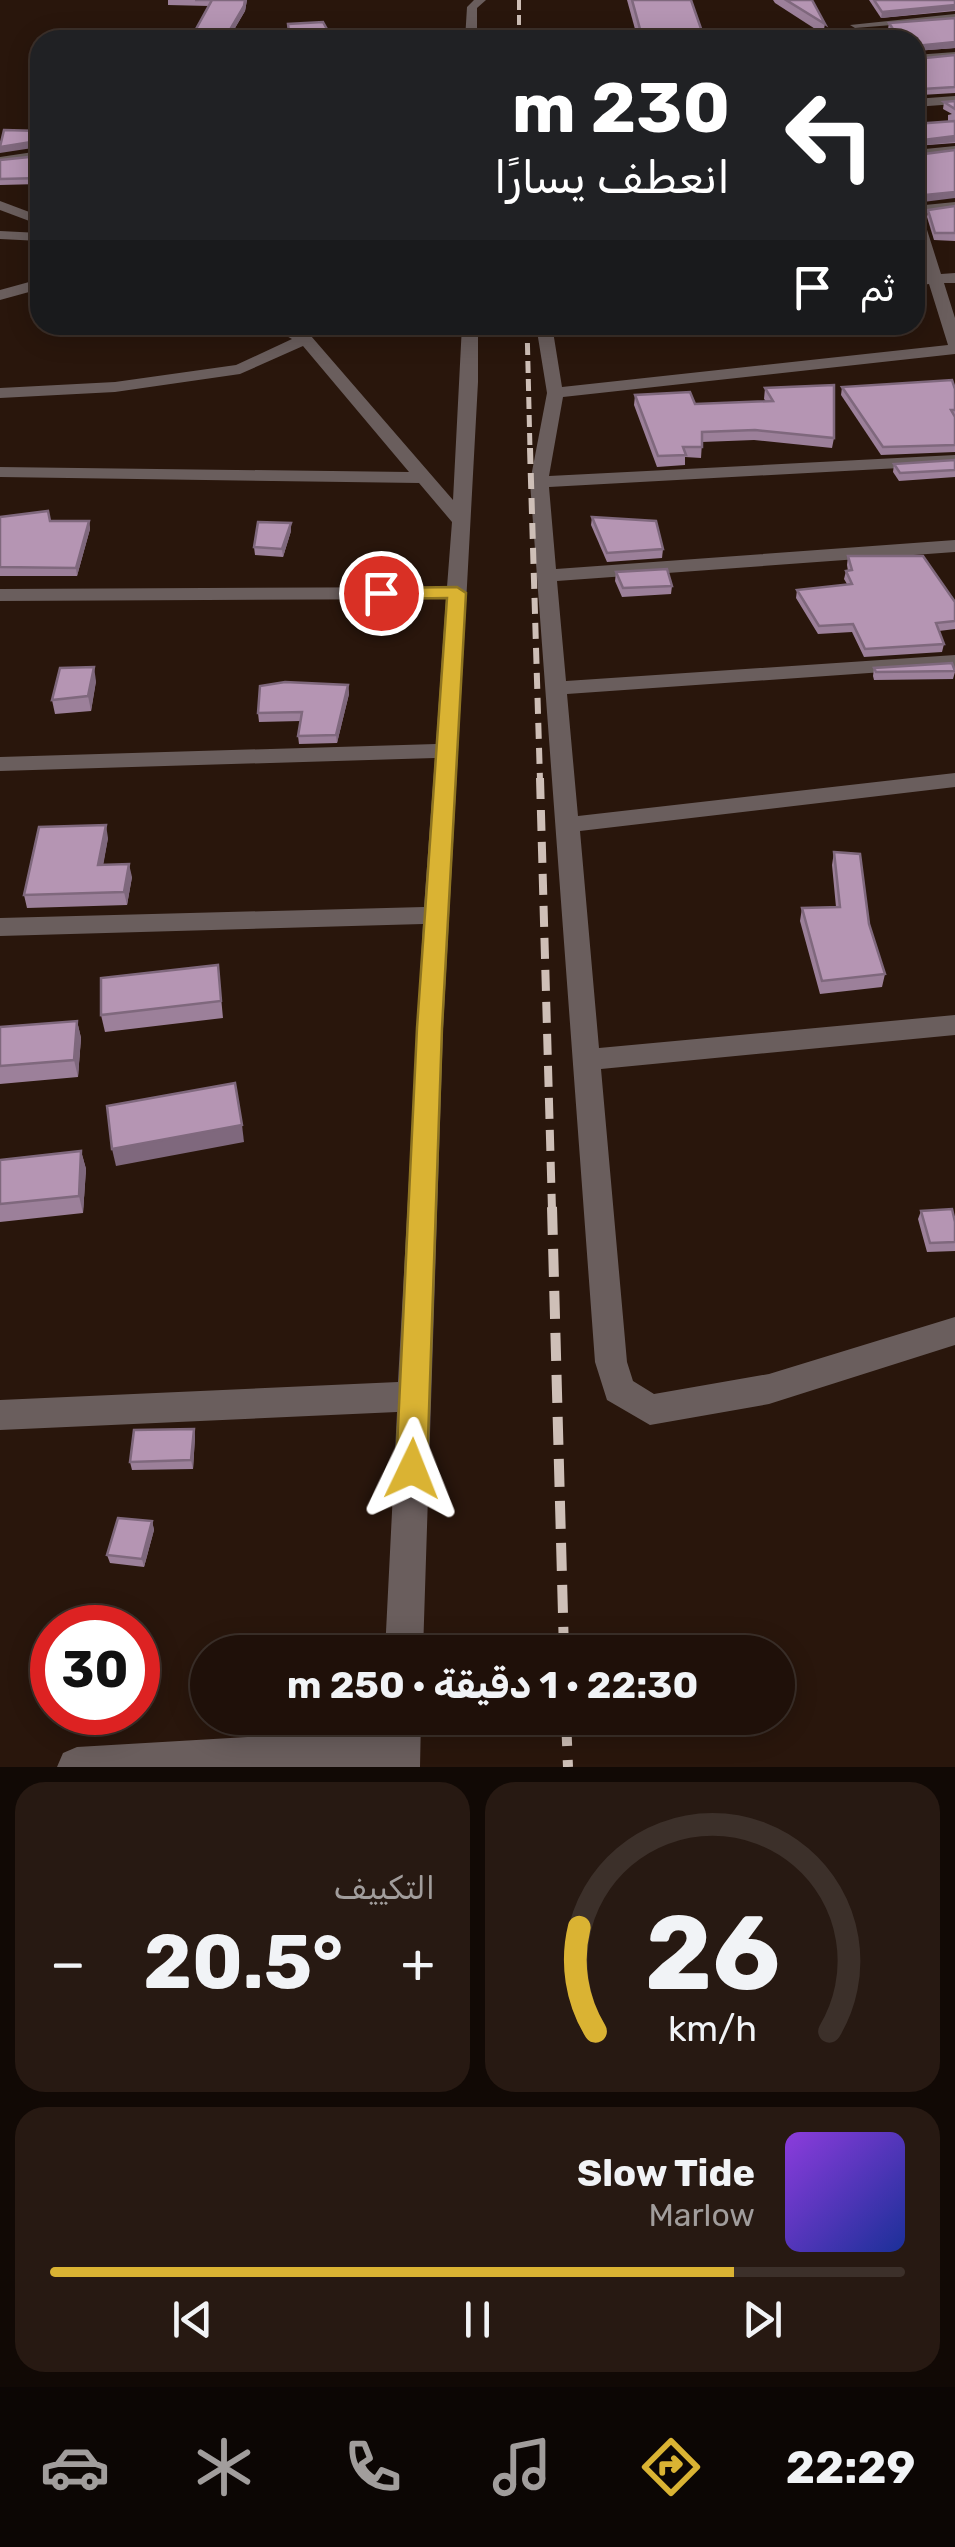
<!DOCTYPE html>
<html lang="ar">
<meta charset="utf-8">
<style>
body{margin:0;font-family:Rubik,"Noto Sans Arabic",sans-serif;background:#271912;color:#f1f3f6;direction:rtl;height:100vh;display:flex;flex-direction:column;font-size:38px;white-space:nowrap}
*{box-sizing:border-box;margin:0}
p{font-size:32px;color:#a19d9c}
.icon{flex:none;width:55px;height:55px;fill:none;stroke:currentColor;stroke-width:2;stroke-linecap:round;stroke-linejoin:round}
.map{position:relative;height:1767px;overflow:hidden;direction:ltr}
.sheet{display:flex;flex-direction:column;gap:15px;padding:15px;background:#110905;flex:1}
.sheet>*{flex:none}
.guide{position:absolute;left:30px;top:30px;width:895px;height:305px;border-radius:30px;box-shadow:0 5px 25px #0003,0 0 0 2px #3c302a;direction:rtl;background:#202124;color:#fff;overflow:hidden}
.speed{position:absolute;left:30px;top:1605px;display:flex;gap:20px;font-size:50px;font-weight:700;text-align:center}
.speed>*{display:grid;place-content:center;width:130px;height:130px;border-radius:50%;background:#1f1009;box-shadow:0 5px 25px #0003,0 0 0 2px #3c302a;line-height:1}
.speed .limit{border:15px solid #d22;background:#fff;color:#111}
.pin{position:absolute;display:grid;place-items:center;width:85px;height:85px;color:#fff;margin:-42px;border:5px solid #fff;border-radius:50%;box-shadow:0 2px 10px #0007}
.me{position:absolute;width:110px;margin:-55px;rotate:2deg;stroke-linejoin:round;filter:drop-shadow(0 0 8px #0008)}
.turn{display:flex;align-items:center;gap:35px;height:210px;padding:0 30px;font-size:45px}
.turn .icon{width:130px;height:130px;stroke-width:2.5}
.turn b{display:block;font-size:70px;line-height:85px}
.then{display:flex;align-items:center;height:95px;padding:0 30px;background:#0003;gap:20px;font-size:38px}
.big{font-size:75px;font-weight:700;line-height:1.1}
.sheet .tile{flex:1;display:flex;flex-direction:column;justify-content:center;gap:15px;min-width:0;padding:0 35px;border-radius:30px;background:#271912}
.sheet .dial{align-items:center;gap:0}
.dial svg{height:260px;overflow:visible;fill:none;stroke:#3c302a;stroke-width:7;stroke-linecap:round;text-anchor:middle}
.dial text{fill:#f1f3f6;stroke:none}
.song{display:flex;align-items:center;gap:30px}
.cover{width:120px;height:120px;border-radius:15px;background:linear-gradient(135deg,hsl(270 70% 55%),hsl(230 70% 35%))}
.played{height:10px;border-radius:5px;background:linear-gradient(90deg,#dab333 80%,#3c302a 80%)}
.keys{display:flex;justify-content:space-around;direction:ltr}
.heat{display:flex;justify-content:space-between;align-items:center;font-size:55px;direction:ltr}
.sheet .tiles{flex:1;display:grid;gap:15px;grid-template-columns:1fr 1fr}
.tile:last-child{grid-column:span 2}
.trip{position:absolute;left:190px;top:1635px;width:605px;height:100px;border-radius:50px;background:#1f1009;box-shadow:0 5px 25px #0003,0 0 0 2px #3c302a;font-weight:700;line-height:100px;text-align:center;direction:rtl}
.menu{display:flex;height:160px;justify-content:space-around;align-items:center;background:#0c0604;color:#a19d9c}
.menu .icon{width:70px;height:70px}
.menu .active{color:#dab333}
.menu b{font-size:45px;color:#f1f3f6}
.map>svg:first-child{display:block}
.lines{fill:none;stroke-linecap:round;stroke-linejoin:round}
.minor{fill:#6a5e5d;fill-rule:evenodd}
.rail-far4{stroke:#cebfb7;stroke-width:4;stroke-dasharray:10 5;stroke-linecap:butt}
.rail-far3{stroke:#cebfb7;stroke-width:5;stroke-dasharray:12 6;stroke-linecap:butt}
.rail-far2{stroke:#cebfb7;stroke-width:6;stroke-dasharray:16 9;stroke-linecap:butt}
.rail-far1{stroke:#cebfb7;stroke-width:8;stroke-dasharray:21 11;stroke-linecap:butt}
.rail{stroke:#cebfb7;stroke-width:10;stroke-dasharray:28 14;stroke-linecap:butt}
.wall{fill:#9c809a}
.shaded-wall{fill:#7f687d}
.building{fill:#b595b3;stroke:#7f687d;stroke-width:2.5}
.route{fill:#dab333;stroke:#8e7421;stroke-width:2.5}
</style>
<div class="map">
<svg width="955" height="1767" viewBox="0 0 955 1767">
<rect width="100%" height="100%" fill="#29160c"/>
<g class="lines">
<g class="minor">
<polygon points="474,0 486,0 477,8 477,40 465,40 467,7"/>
<polygon points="955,14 955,20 855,28 850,25"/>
<polygon points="955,52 955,58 915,61 915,55"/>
<polygon points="955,96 955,104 915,107 915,99"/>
<polygon points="955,146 955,154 915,158 915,150"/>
<polygon points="40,151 40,159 0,165 0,157"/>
<polygon points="0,201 40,216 40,225 0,210"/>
<polygon points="955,202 955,210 922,214 941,274 955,273 955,283 944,283 955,318 955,354 563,397 549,476 955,455 955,465 549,487 556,569 955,540 955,552 557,581 566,681 955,655 955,667 567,694 578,816 955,773 955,787 580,831 599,1048 955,1015 955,1035 601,1069 627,1362 633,1381 654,1394 769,1374 955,1317 955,1345 769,1404 650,1425 607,1400 595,1362 530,482 547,393 536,325 552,325 562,387 948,345 929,284 915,286 915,276 926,276 915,237 915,206"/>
<polygon points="0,231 40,233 40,241 0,239"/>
<polygon points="40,279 40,289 0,300 0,290"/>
<polygon points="266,325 287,325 311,336 453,500 462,325 478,325 478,382 443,1029 423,1652 385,1652 397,1412 0,1430 0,1400 398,1382 423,924 0,936 0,918 424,907 435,758 0,771 0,757 436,744 446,599 0,601 0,589 447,587 452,522 419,483 0,477 0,467 409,472 303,346 240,374 115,392 0,398 0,388 115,382 236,365 292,339"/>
<polygon points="383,1718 421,1718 420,1767 57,1767 63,1753 77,1747 382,1729"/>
</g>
<polyline class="rail-far4" points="519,0 519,40"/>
<polyline class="rail-far3" points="527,325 530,450"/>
<polyline class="rail-far2" points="530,448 540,780"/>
<polyline class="rail-far1" points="540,778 552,1210"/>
<g class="rail">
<polyline points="552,1207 564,1652"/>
<polyline points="566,1718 568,1767"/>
</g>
</g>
<g class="wall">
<polygon points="168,0 247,0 245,11 228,40 190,40 209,6 168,5"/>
<polygon points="627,0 691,0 705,40 638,40"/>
<polygon points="773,0 812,0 825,24 823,34 775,3"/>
<polygon points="869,0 955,0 955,11 881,18"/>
<polygon points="955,18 955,48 915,51 915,40 895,40 888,29 889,23"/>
<polygon points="955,55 955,93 921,95 915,91 915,76 918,76 915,71 915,56 916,59"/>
<polygon points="955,101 955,143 915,146 915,124 948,121 948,115 952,114 943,109 944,102"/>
<polygon points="40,156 40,184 0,185 0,160"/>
<polygon points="955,206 955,241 934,240 927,217 928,210"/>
<polygon points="842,387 955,389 955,452 881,455 841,395"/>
<polygon points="765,388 834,438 832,448 754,440 702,442 701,458 685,457 685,465 657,467 634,405 635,395 695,404 766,401 764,399"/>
<polygon points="955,460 955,477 899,481 893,472 894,464"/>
<polygon points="0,517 50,521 89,521 90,529 77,576 0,576"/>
<polygon points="592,517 663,549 662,558 607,562 591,525"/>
<polygon points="291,531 283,557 255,555 254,547"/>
<polygon points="848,556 955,602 955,629 939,631 944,644 942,652 864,657 852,632 818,634 796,598 797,590 847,584 844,579 846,571 848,571 847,565"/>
<polygon points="616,572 672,586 671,594 622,597 615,581"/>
<polygon points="874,668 955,672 953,679 874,680 873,676"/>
<polygon points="96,681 91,711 55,714 52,700"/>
<polygon points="348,685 349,694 337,743 299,744 298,736 300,721 259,722 258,713"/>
<polygon points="108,838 103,864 132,877 127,905 27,908 24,895"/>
<polygon points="834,852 869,924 885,974 882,987 820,994 800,921 802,908 836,907 832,865"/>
<polygon points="218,965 223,1018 105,1032 101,1015"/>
<polygon points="77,1021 81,1038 78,1077 0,1084 0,1027"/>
<polygon points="81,1151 86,1169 83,1213 0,1222 0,1160"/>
<polygon points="921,1211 955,1222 955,1251 927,1252 918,1219"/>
<polygon points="194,1429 195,1437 193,1469 132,1470 130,1462"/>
<polygon points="152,1521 154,1530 144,1567 110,1563 107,1555"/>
</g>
<g class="shaded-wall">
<polygon points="245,0 247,0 245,11 228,40 224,40"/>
<polygon points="955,5 955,10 881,18 882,12"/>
<polygon points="955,42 955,48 915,51 915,46"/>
<polygon points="955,136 955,142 915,146 915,141"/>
<polygon points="38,141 39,147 0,153 0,147"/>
<polygon points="955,192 955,198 915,203 915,196"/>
<polygon points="89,521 90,529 77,576 76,568"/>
<polygon points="291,523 291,531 283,557 282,549"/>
<polygon points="94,667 96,681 91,711 88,696"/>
<polygon points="348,685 349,694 337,743 336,735"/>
<polygon points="106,825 108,838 101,878 98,865"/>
<polygon points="129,864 132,877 127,905 124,892"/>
<polygon points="77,1021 81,1038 78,1077 74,1060"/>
<polygon points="242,1125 244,1142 116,1166 112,1149"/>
<polygon points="81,1151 86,1169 83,1213 79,1196"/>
<polygon points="194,1429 195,1437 193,1469 191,1460"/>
<polygon points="152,1521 154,1530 144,1567 142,1559"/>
</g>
<g class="building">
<polygon points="195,0 245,0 244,6 224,40 190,40 212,0"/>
<polygon points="632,0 691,0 705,40 643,40"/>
<polygon points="786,0 812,0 825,24"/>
<polygon points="874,0 955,0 955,5 882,12"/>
<polygon points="955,18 955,42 915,46 915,40 900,40 889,23"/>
<polygon points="323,22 333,40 290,40 288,24"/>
<polygon points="955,55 955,87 922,89 915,84 915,76 923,76 915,63 915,56 916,59"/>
<polygon points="955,101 955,109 944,102"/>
<polygon points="955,121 955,136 915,141 915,124"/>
<polygon points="4,130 40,131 40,145 38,141 0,147"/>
<polygon points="955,150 955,192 915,196 915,151 916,155"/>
<polygon points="39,156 40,178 0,179 0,160"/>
<polygon points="955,206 955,233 935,233 928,210"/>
<polygon points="952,380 955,389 955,410 951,410 955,417 955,445 883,447 842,387"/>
<polygon points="834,385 834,438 755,430 702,432 702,447 683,447 686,455 658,456 635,395 690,392 695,404 773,401 765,388"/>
<polygon points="955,460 955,470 900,473 894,464"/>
<polygon points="48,511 50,521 89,521 76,568 0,567 0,517"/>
<polygon points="592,517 656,521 663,549 607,553"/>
<polygon points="258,522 291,523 282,549 254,547"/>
<polygon points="848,556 923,556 955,602 955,621 936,623 944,644 865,649 853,624 819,626 797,590 852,584 846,571 852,570"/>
<polygon points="667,569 672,586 623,588 616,572"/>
<polygon points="952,663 955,671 876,672 874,668"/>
<polygon points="94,667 88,696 52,700 60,668"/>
<polygon points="285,682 348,685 336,735 298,736 302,712 258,713 260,686"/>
<polygon points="106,825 98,865 129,864 124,892 24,895 39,827"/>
<polygon points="834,852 860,854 869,924 885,974 822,981 802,908 840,907"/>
<polygon points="218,965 221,1001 101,1015 101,978"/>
<polygon points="77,1021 74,1060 0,1066 0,1027"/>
<polygon points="235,1083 242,1125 112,1149 107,1106"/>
<polygon points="81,1151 79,1196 0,1204 0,1160"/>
<polygon points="952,1209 955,1222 955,1242 930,1243 921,1211"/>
<polygon points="194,1429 191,1460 130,1462 134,1430"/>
<polygon points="118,1518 152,1521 142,1559 107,1555"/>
<polygon points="93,1623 124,1626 123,1628 92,1628"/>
</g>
<polygon class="route" points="457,587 466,593 442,1028 427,1469 423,1479 412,1484 401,1479 396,1469 417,1028 447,598 381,599 372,593 381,588"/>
</svg>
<div class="speed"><div class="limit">30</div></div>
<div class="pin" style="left:381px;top:593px;background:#d93025"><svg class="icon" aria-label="arrive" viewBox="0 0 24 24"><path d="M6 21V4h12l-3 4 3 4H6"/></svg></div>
<svg class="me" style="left:412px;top:1469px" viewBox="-20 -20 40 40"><path d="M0-17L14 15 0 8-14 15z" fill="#dab333" stroke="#fff" stroke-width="4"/></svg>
<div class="trip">22:30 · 1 دقيقة · 250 m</div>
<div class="guide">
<div class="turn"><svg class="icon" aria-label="left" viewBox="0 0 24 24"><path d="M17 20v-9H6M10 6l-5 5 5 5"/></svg><div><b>230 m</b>انعطف يسارًا</div></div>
<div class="then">ثم<svg class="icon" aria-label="arrive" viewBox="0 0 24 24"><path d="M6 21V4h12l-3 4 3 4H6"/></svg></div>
</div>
</div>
<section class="sheet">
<div class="tiles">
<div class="tile dial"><svg viewBox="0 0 100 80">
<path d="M14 69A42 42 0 1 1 86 69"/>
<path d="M14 69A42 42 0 0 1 9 37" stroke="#dab333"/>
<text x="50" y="56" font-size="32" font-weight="700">26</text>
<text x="50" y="72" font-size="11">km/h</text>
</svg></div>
<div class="tile"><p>التكييف</p>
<div class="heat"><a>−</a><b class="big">20.5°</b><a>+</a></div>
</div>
<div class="tile">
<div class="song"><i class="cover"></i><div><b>Slow Tide</b><p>Marlow</p></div></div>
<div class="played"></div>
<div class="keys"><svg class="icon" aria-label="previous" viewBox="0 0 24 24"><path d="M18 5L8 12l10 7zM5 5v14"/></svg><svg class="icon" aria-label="pause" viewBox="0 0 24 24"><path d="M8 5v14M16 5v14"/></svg><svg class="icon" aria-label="next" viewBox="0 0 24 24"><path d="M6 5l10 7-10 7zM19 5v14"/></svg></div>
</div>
</div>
</section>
<nav class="menu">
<b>22:29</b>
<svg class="icon active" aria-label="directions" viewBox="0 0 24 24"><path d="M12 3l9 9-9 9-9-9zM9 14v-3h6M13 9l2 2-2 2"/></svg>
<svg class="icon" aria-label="music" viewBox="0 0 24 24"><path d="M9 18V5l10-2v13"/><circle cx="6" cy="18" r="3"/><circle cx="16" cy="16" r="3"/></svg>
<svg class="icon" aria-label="phone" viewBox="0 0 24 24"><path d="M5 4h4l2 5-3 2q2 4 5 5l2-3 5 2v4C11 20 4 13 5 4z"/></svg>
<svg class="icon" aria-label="climate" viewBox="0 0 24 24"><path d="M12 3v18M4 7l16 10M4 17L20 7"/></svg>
<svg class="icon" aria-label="car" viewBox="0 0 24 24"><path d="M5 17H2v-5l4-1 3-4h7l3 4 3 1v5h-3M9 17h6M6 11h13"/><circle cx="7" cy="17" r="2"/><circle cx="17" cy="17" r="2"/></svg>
</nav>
